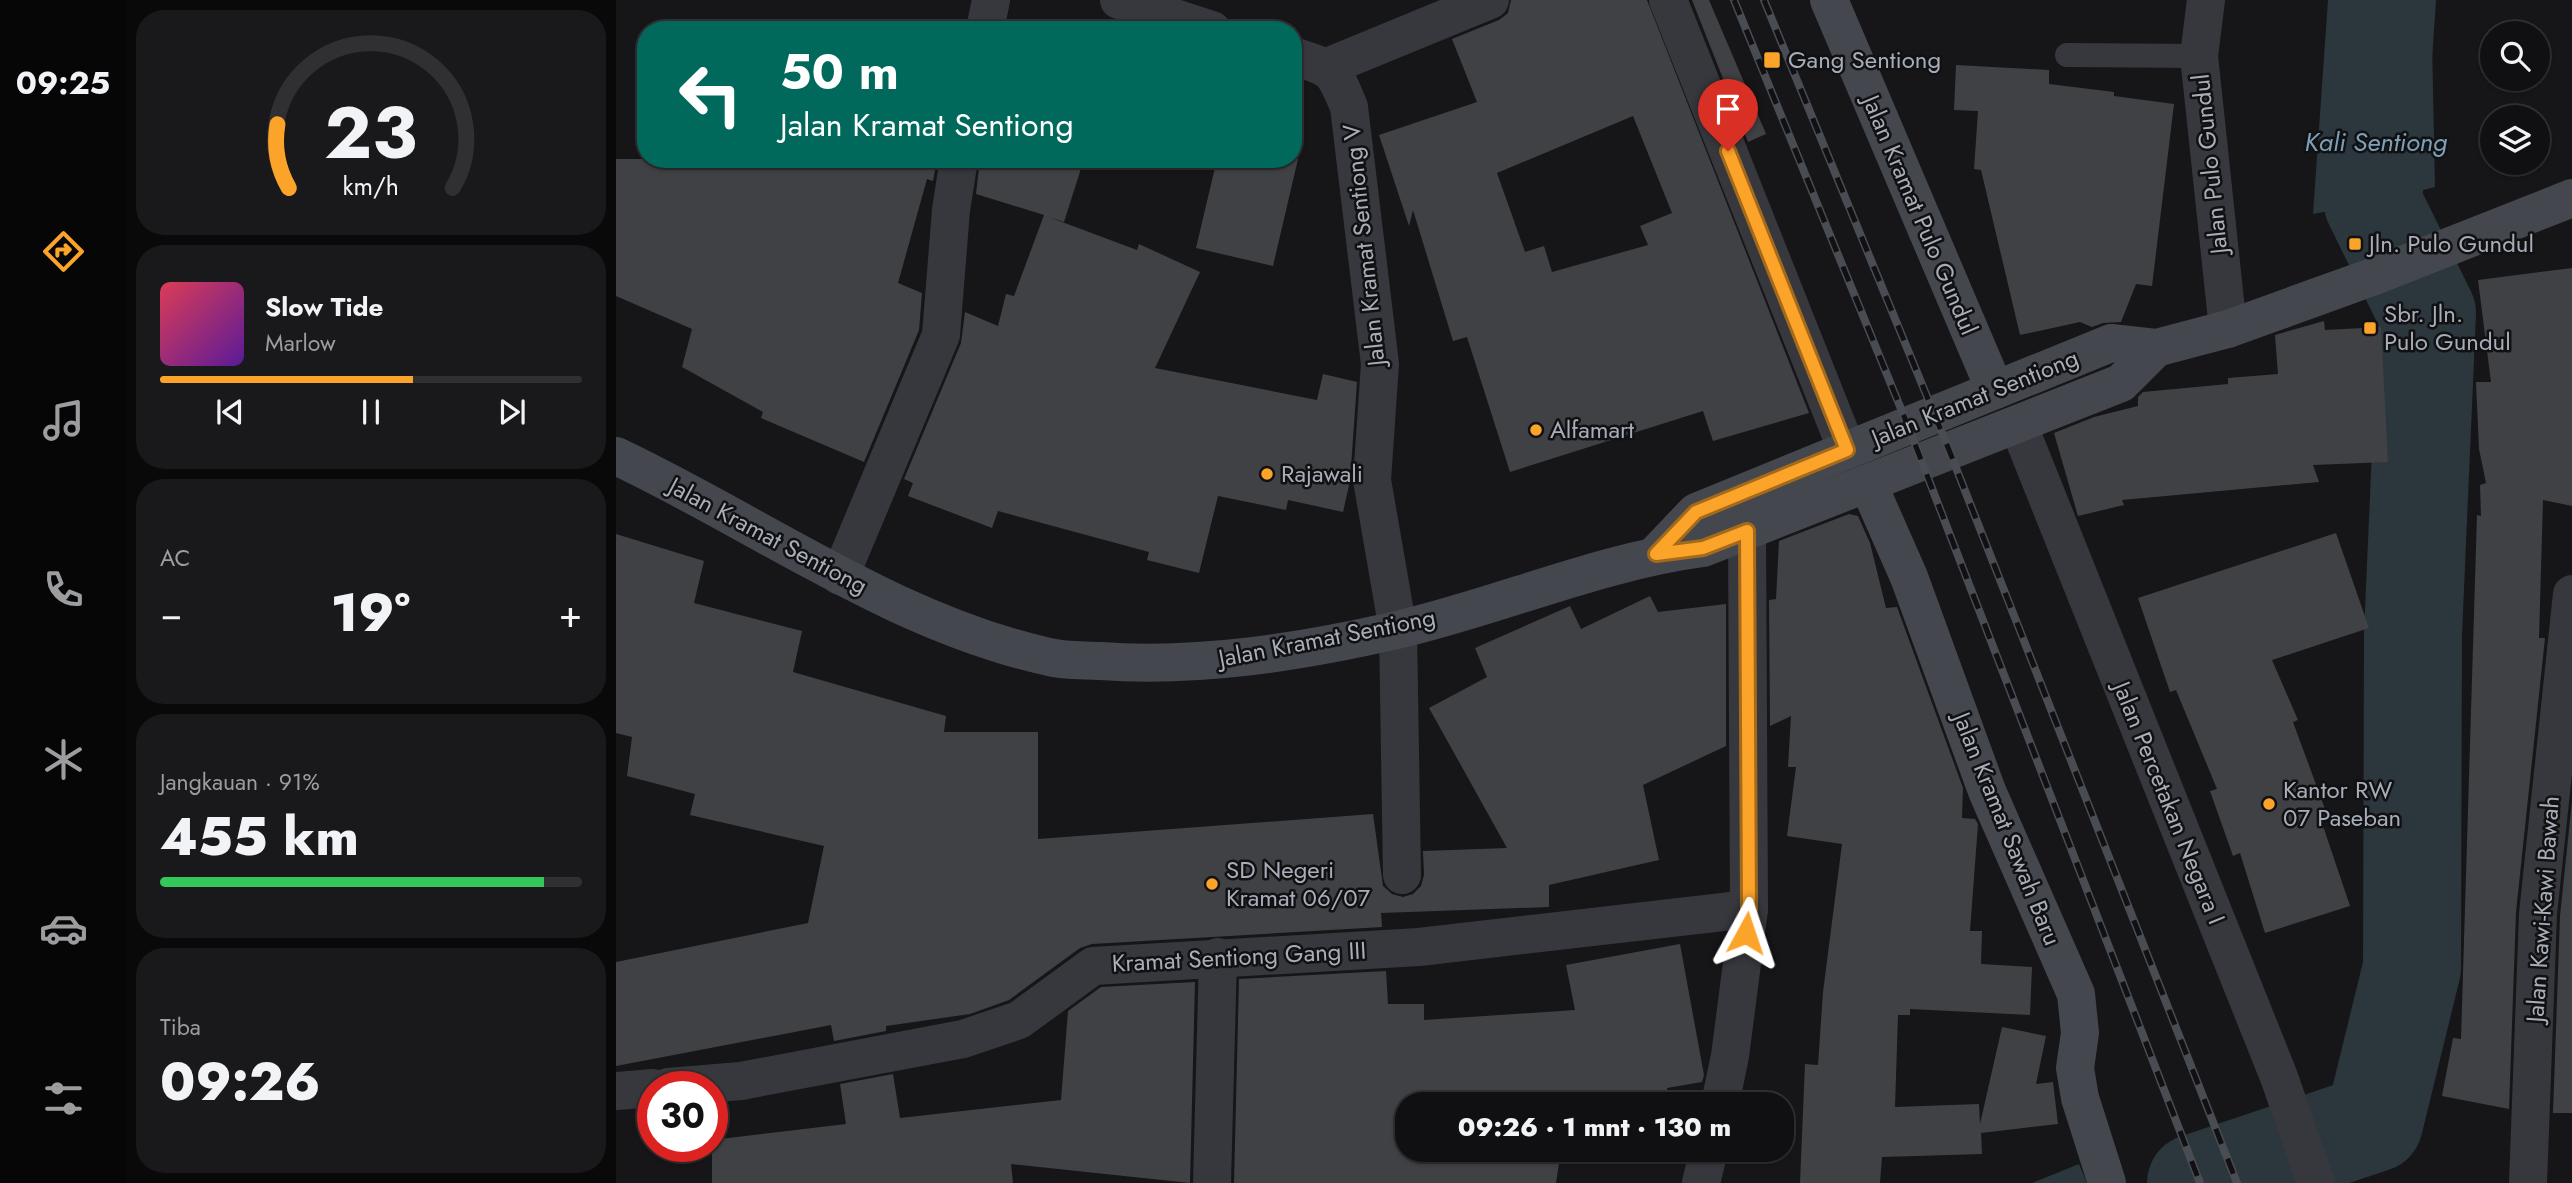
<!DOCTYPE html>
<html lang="id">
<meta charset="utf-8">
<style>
body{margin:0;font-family:Jost,sans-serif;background:#19191b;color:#f1f3f6;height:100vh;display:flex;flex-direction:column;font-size:26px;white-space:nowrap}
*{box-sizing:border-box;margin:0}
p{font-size:23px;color:#9c9d9f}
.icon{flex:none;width:38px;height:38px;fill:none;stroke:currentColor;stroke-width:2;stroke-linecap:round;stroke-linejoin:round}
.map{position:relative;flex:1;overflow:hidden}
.side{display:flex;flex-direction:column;gap:10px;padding:10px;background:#09090a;width:490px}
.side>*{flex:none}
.guide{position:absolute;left:21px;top:21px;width:665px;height:147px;border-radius:28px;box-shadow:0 2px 5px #0004,0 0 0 2px #303032;background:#00695c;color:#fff;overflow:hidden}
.tools{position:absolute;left:1864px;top:21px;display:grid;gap:14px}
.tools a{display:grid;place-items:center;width:70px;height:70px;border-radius:50%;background:#101012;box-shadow:0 2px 5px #0004,0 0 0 2px #303032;font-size:35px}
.speed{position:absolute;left:21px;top:1071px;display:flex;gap:14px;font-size:35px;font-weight:700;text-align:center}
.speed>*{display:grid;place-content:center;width:91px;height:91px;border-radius:50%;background:#101012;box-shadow:0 2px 5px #0004,0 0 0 2px #303032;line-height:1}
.speed .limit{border:10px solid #d22;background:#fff;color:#111}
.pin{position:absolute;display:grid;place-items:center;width:60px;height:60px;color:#fff;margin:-72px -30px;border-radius:50% 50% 50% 0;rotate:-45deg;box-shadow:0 0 7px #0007}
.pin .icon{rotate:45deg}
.me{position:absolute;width:77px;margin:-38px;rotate:5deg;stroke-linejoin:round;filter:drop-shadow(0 0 5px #0008)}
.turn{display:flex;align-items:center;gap:24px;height:147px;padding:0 28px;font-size:32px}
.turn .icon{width:91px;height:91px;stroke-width:2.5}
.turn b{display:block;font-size:49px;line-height:60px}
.big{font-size:52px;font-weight:800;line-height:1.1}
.side .widget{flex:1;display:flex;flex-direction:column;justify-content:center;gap:10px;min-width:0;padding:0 24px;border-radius:28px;background:#19191b}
.side .dial{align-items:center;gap:0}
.dial svg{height:182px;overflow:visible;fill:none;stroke:#303032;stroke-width:7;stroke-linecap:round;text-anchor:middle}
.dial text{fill:#f1f3f6;stroke:none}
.song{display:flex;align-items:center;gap:21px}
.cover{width:84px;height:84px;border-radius:10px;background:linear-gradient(135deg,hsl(350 70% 55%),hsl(270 70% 35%))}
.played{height:7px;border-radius:4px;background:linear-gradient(90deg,#fca329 60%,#303032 60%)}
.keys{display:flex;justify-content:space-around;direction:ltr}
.heat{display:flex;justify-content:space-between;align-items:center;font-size:38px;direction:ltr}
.charge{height:10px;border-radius:5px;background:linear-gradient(90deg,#34c759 91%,#303032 0)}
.trip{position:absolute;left:779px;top:1092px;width:399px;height:70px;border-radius:28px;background:#101012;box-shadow:0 2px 5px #0004,0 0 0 2px #303032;font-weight:800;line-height:70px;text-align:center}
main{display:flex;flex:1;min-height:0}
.tabs{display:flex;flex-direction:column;width:126px;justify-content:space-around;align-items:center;background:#060607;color:#9c9d9f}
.tabs .icon{width:49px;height:49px}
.tabs .active{color:#fca329}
.tabs b{font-size:32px;color:#f1f3f6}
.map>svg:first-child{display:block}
.water{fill:#2b363d}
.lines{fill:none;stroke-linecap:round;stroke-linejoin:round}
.river{stroke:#2b363d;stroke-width:98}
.building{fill:#404145;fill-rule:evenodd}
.lane{stroke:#37383d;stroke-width:24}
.street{stroke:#37383d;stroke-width:38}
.secondary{stroke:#44474d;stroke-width:38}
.rail-casing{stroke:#494c52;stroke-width:8}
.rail{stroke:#111113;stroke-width:5;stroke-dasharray:16;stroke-linecap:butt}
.route-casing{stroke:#a46a1b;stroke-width:18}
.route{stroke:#fca329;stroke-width:12}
.poi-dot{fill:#fca329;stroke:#111113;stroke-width:2.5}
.labels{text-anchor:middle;stroke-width:5;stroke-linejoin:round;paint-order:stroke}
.poi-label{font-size:24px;fill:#a7aeb9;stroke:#111113;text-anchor:start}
.street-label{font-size:24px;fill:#a7aeb9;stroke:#111113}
.water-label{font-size:26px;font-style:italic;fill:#7ca0b6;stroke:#111113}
</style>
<main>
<nav class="tabs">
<b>09:25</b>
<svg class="icon active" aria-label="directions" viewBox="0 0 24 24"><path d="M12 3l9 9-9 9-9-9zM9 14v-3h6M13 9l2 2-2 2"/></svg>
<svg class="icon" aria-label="music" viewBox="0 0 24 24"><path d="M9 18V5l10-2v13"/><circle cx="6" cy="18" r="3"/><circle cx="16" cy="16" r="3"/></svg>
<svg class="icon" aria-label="phone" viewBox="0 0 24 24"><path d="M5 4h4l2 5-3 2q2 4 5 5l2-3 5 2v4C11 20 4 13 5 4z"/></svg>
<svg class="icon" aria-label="climate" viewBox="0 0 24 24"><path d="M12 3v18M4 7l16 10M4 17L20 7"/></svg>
<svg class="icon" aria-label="car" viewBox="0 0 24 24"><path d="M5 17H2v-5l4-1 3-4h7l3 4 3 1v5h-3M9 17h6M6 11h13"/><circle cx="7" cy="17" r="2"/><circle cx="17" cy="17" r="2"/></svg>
<svg class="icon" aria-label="filters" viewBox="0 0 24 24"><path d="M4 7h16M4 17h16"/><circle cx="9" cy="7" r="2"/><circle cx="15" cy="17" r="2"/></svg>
</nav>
<section class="side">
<div class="widget dial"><svg viewBox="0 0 100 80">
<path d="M14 69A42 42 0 1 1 86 69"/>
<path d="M14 69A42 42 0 0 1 9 41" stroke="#fca329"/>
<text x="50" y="56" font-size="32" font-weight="700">23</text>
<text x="50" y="72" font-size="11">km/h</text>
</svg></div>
<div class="widget">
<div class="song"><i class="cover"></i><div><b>Slow Tide</b><p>Marlow</p></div></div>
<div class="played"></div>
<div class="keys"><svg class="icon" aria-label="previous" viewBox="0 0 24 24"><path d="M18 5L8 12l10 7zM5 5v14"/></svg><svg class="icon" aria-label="pause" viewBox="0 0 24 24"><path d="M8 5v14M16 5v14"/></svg><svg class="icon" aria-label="next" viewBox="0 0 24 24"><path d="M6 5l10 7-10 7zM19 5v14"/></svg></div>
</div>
<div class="widget"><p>AC</p>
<div class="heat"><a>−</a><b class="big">19°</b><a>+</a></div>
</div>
<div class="widget"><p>Jangkauan · 91%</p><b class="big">455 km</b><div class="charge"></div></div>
<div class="widget"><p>Tiba</p><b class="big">09:26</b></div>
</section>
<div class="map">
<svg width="1956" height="1183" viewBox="0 0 1956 1183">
<rect width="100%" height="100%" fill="#161618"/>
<g class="water">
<polygon points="1712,0 1819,0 1816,41 1819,187 1757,203 1697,214"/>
<polygon points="1463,1164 1471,1183 1416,1183"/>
</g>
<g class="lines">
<polyline class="river" points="1580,1183 1758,1123 1796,968 1797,634 1811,313 1757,203 1771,0"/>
</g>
<g class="building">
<path d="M 895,0 L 1031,0 L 1193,413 L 1097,441 L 1087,411 L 894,472 L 851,337 L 837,341 L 797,210 L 793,226 L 763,135 L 861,102 L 836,39 L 883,20 L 892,13 ZM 1017,116 L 1056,213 L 1024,226 L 1032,245 L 936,272 L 928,246 L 909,252 L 881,173 Z"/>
<polygon points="1076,0 1093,0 1150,134 1132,142"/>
<polygon points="1340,65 1433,70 1433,84 1498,92 1498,96 1558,104 1536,286 1520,284 1505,322 1487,323 1476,327 1464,322 1404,335 1365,170 1358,169 1362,111 1338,110"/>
<polygon points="0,159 321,159 317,181 311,179 282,283 306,293 303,330 248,462 145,418 147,412 66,367 76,329 0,296"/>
<polygon points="364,159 468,159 448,222 430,216 521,250 523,244 584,272 539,368 701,400 707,374 741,382 734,481 727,512 672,500 670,510 602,496 583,573 531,560 533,552 382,511 376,528 292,496 297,483 288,479 345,343 349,312 382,326 390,294 398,296 428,215 360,194"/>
<polygon points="601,159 682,159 657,266 580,248"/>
<polygon points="1956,268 1956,506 1927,500 1923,638 1929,638 1900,912 1893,1109 1826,1096 1837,1038 1845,1039 1861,515 1865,516 1864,485 1870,483 1863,449 1860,382 1875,382 1862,280"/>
<polygon points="1708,321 1709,330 1765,327 1772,462 1697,465 1703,482 1506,500 1508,505 1462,516 1438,433 1478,417 1522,406 1522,397 1527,392 1612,384 1612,378 1662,374 1659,335"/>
<polygon points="1233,514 1242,516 1254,543 1270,608 1281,607 1347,788 1346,818 1359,819 1362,824 1354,931 1366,931 1365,964 1416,967 1414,1015 1294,1009 1294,1015 1282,1015 1279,1107 1363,1104 1364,1124 1386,1027 1430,1036 1420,1084 1437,1082 1442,1124 1365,1133 1366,1154 1266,1157 1264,1183 1184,1183 1189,1064 1202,1065 1207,992 1226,844 1171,836 1180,767 1172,767 1175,716 1154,726 1153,600 1160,599 1163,541"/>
<polygon points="1720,533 1753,628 1656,660 1682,720 1677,722 1712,817 1705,820 1734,906 1649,933 1624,853 1617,856 1594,791 1601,789 1560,690 1554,692 1522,598"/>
<polygon points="0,534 88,561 78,603 186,631 177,672 330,716 328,732 422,732 422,839 757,814 767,886 776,894 787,897 797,894 805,886 808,875 807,851 891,848 813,708 871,677 859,648 954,606 965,629 1034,596 1042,612 1110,604 1110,746 1027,785 1043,860 933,885 933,907 765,913 766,927 476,944 464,948 393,1000 354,1014 270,1026 270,1031 218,1041 215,1025 0,1066 0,962 192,923 208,846 74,815 79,794 11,776 16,737 0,733"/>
<polygon points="1956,801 1956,1113 1937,1113 1944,916"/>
<polygon points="1064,944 1088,1075 1086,1082 1051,1088 1052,1104 791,1104 791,1150 945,1150 940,1183 618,1183 623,979 770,971 772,1004 808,1004 808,1020 959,1010 950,965"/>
<polygon points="579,982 574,1183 395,1164 397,1183 96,1183 96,1140 230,1124 224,1084 277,1074 284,1118 445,1100 452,1011 485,987"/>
</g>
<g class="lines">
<polyline class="lane" points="1451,55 1583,56"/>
<g class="street">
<polyline points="503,0 596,30"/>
<polyline points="1052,0 1231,450"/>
<polyline points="1590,0 1583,56 1612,329"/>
<polyline points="369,30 375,0"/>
<path d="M 677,56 C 717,69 717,68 733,107 L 764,364 L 756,480 L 782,630 L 786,875"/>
<polyline points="711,67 874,0"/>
<polyline points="1402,424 1663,1077 1700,1183"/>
<polyline points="224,576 325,335 335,210 343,159"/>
<polyline points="52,1087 125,1081 347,1039 403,1020 477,966 803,947 1133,909"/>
<polyline points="0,1091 37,1088"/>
<polyline points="1104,1104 1114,1056 1133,909 1131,531"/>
<polyline points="596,1183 602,957"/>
<polyline points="1085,1183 1093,1150"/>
<polyline points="1912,1183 1922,914 1956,594"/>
</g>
<g class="secondary">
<polyline points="1213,0 1379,390"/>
<path d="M 0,456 C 144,524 276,622 433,657 C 449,661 468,660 484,661 C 584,668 684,652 781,630 C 884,606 982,562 1087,548 L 1505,383 L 1540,348"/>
<polyline points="1252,484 1293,577 1371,791 1460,994 1464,1033 1459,1068 1464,1098 1491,1183"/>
<polyline points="1040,554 1080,512 1495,343 1540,348 1612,329 1756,277 1956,198"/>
</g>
<defs>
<g id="rail">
<polyline points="1118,0 1292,426 1584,1183"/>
<polyline points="1148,0 1333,450 1621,1183"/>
</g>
</defs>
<use href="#rail" class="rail-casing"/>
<use href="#rail" class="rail"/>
</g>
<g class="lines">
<defs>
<polyline id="route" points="1112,151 1231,450 1080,512 1040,554 1087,548 1131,531 1133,909 1130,933"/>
</defs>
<use href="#route" class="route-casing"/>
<use href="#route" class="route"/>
</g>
<g class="poi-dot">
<rect x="1147" y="51" width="18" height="18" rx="3.5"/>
<rect x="1732" y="237" width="14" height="14" rx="3.5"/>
<rect x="1747" y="321" width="14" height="14" rx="3.5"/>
<circle cx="920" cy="430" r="7"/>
<circle cx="651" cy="474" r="7"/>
<circle cx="1653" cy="804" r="7"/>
<circle cx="596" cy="884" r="7"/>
</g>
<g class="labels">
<g class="poi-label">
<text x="1172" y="68">Gang Sentiong</text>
<text x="1753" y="252">Jln. Pulo Gundul</text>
<text x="1768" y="322">Sbr. Jln.<tspan x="1768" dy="28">Pulo Gundul</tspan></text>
<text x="934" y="438">Alfamart</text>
<text x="665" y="482">Rajawali</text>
<text x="1667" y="798">Kantor RW<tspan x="1667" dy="28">07 Paseban</tspan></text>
<text x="610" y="878">SD Negeri<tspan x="610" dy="28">Kramat 06/07</tspan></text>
</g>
<g class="street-label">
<text transform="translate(1594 164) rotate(-96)" y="8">Jalan Pulo Gundul</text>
<text transform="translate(1304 215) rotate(67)" y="8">Jalan Kramat Pulo Gundul</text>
<text transform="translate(748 245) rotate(-96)" y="8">Jalan Kramat Sentiong V</text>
<text transform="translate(1359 398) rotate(-22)" y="8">Jalan Kramat Sentiong</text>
<text transform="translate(152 536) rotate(28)" y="8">Jalan Kramat Sentiong</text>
<text transform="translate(711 638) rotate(-11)" y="8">Jalan Kramat Sentiong</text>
<text transform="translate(1553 803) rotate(68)" y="8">Jalan Percetakan Negara I</text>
<text transform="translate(1391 829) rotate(68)" y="8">Jalan Kramat Sawah Baru</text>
<text transform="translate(1927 909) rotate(-86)" y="8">Jalan Kawi-Kawi Bawah</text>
<text transform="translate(623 957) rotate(-3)" y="8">Kramat Sentiong Gang III</text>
</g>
<g class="water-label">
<text x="1760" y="151">Kali Sentiong</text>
</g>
</g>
</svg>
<div class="tools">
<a><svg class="icon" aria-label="search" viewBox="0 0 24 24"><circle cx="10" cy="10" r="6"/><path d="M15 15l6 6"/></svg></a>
<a><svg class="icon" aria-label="layers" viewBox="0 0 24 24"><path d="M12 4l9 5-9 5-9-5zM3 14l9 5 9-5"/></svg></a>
</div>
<div class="speed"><div class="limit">30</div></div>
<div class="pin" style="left:1112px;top:151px;background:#d93025"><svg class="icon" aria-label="arrive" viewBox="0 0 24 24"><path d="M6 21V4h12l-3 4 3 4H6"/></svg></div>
<svg class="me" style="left:1130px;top:933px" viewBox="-20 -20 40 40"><path d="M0-17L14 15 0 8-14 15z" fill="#fca329" stroke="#fff" stroke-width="4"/></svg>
<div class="trip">09:26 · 1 mnt · 130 m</div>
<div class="guide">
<div class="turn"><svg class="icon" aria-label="left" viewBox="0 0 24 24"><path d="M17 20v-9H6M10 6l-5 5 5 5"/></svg><div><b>50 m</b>Jalan Kramat Sentiong</div></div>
</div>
</div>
</main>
